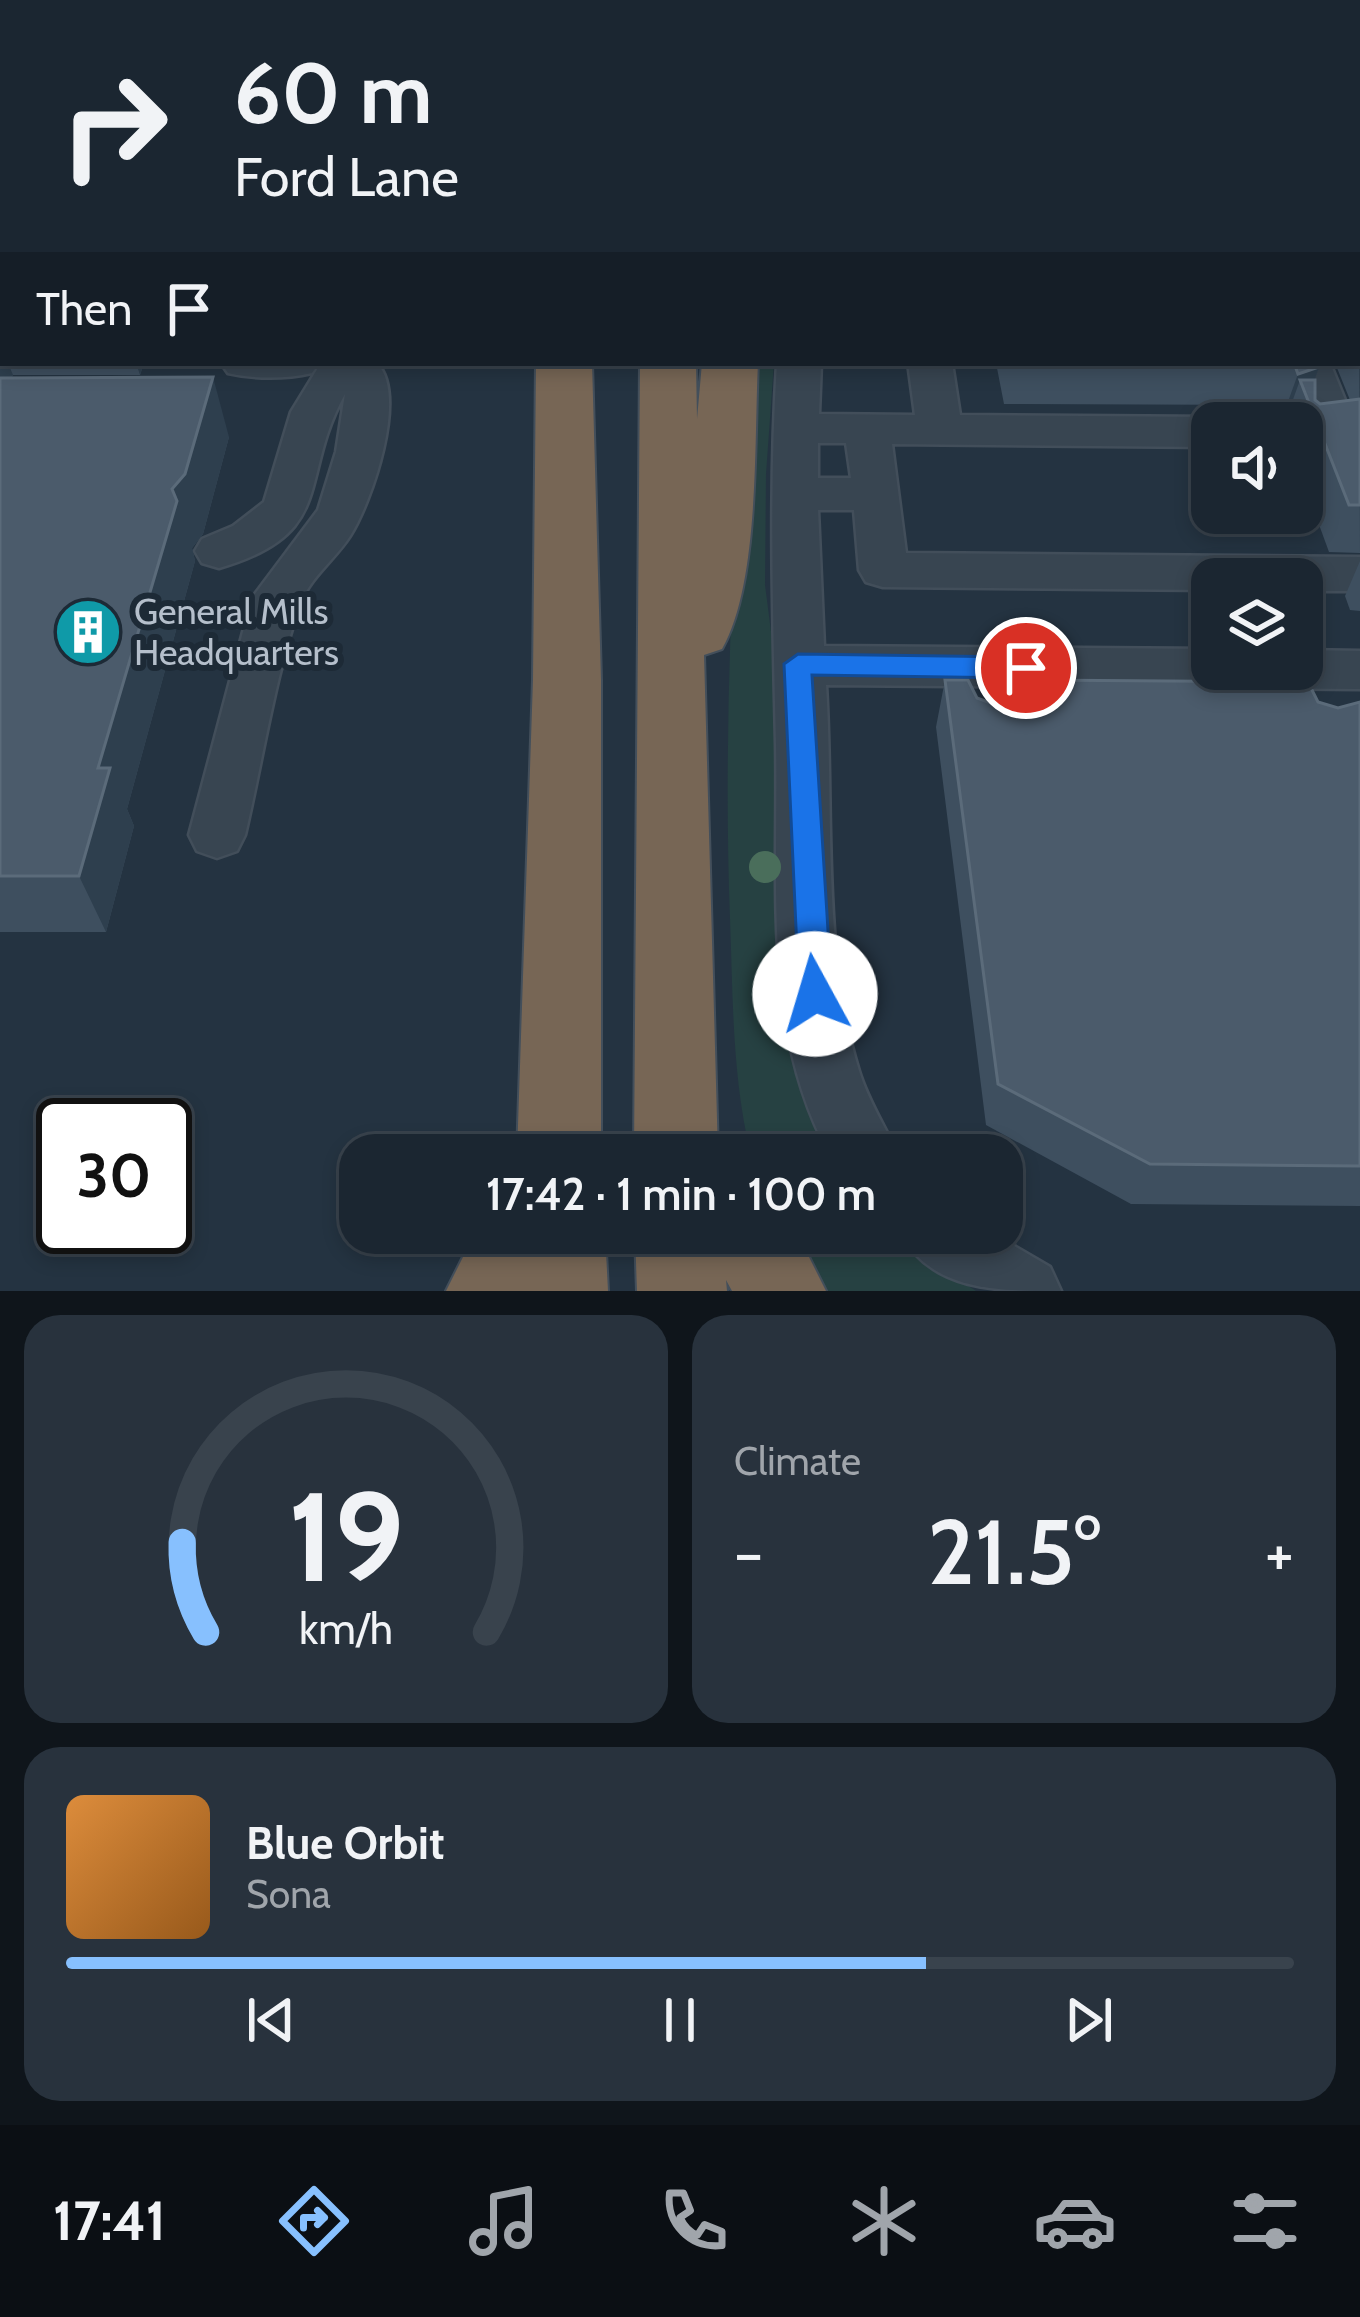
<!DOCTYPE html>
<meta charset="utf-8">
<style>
body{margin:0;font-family:Cabin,sans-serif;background:#28323d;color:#f1f3f6;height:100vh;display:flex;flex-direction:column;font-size:45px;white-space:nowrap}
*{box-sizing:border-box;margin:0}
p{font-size:39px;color:#a0a5ab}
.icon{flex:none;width:66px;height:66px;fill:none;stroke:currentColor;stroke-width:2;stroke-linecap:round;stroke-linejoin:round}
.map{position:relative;height:1291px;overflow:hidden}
.drawer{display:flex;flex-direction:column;gap:24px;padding:24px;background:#0f151b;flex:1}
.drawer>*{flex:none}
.hud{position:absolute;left:0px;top:0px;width:1362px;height:366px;box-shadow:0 6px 18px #0003,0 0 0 3px #39434d;background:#1b2631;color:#f1f3f6;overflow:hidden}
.fabs{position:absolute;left:1191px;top:402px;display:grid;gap:24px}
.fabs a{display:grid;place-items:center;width:132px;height:132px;border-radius:24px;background:#1b2631;box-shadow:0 6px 18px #0003,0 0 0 3px #39434d;font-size:60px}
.speed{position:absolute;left:36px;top:1098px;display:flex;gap:24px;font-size:60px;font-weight:700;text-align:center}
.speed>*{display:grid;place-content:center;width:156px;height:156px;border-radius:50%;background:#1b2631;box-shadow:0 6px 18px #0003,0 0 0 3px #39434d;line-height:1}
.speed .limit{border:6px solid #111;border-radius:18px;background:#fff;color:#111}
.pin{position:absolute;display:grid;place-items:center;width:102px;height:102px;color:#fff;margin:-51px;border:6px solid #fff;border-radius:50%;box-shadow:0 3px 12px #0007}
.me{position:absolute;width:132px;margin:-66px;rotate:354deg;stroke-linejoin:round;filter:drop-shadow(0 0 9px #0008)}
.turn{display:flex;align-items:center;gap:42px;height:252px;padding:0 36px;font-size:54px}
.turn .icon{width:156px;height:156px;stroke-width:2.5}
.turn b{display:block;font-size:84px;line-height:102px}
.then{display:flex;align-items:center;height:114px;padding:0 36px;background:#0003;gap:24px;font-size:45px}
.big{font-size:90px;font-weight:600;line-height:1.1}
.drawer .card{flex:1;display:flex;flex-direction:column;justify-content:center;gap:18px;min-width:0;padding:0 42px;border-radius:36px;background:#28323d}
.drawer .dial{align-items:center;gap:0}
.dial svg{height:312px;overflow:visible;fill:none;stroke:#39434d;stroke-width:7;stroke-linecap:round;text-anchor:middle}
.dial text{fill:#f1f3f6;stroke:none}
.song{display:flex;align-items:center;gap:36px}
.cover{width:144px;height:144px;border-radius:18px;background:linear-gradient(135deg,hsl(30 70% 55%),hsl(30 70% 35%))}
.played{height:12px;border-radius:6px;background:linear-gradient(90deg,#87c0fe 70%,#39434d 70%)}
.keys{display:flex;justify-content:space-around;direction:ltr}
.heat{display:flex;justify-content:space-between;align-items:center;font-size:66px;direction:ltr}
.drawer .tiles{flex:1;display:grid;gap:24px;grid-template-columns:1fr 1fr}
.card:last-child{grid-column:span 2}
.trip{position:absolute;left:339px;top:1134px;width:684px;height:120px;border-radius:36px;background:#1b2631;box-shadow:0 6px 18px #0003,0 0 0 3px #39434d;font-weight:600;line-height:120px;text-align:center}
.dock{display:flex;height:192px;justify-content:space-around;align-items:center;background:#0b0f14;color:#a0a5ab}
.dock .icon{width:84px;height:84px}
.dock .on{color:#87c0fe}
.dock b{font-size:54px;color:#f1f3f6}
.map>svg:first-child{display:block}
.green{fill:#264142}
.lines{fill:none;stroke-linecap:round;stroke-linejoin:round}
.minor-casing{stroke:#424e5a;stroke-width:5}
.highway-casing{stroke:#434f5b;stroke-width:4}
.minor{fill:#384551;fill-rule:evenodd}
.highway{fill:#765;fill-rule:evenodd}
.tree{fill:#4a6e5b}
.wall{fill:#3e4f5f}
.shaded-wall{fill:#2e3f4e}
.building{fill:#4b5b6b;stroke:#5b6b7a;stroke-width:3}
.route{fill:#1a73e8;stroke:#114b97;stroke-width:3}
.labels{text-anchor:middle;stroke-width:12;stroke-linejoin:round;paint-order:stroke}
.poi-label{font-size:36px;fill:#b5bfcb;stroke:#1d2a36;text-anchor:start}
</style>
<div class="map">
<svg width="1360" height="1291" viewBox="0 0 1360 1291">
<rect width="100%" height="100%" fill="#243341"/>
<g class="green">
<path d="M 744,363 L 774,363 L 766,474 L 765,585 L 839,1155 L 751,1155 C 732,1078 733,998 730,919 C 723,733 733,549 744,363 Z"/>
<polygon points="784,1233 899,1233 916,1250 976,1291 823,1291"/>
</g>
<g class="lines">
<defs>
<g id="minor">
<rect x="0" y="107" width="3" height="22"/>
<path d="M 221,363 L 319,363 L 312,373 C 286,379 254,379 228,373 Z"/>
<path d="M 321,363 L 377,363 C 408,396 372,501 350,536 C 336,558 310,578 301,602 C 276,670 262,763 245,835 L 237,851 L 217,858 L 197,851 L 189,835 L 252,598 L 318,510 L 336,452 L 345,394 C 297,479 339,533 219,568 L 202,563 L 195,551 L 202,539 L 233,526 L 264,502 L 291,412 Z"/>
<path d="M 777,363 L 821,363 L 819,414 L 915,415 L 908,363 L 952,363 L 960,415 L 1212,417 L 1229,423 L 1212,423 L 1212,447 L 892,444 L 906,553 L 1360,557 L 1360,591 L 1302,591 L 1302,579 L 1212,579 L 1212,590 L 883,587 L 866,582 L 859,570 L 854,510 L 818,510 L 824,646 L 1212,649 L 1212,669 L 1302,669 L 1302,650 L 1360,651 L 1360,689 L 826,685 C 834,811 821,949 859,1071 C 868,1101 885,1126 898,1155 L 830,1155 C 761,1031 779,880 776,743 C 773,615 769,490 777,363 ZM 818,443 L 846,443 L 851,478 L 818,478 Z"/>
<polygon points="1286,363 1330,363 1358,432 1352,442 1302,447 1302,423 1285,423 1308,417"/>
<path d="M 901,1233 L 992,1233 L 1050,1267 L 1061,1291 C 996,1291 931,1291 901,1233 Z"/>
</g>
<g id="highway">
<polygon points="375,0 420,0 422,3 377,3"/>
<rect x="607" y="0" width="42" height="3"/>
<polygon points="536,363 592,363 601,680 601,1155 517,1155 533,680"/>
<path d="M 640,363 L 696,363 L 697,419 L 702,363 L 758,363 C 754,441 760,582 722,649 L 704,655 L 718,1155 L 634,1155 Z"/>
<polygon points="475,1233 605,1233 608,1291 446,1291"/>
<polygon points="635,1233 797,1233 826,1291 732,1291 726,1280 727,1291 637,1291"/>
</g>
</defs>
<use href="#minor" class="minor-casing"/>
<use href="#highway" class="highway-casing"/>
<use href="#minor" class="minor"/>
<use href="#highway" class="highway"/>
</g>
<circle class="tree" cx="765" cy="867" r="16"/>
<g class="wall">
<polygon points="1281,0 1360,0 1360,97 1359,3 1283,3"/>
<polygon points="0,159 3,159 3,363 144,363 140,375 13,375 11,378 229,437 203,534 192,548 195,561 127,809 134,826 106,932 0,932"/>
<polygon points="1359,173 1360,553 1329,552 1302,478 1302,423 1285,423 1286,419 1281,421 1275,405 1004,404 996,363 1318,363 1319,367 1314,380 1315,400 1320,404 1350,400 1335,363 1359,363"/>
<polygon points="1360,561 1360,611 1350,610 1345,596"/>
<polygon points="945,680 977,698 999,706 1318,702 1338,708 1360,702 1360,1206 1131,1204 986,1125 936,727"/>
</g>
<g class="shaded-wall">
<polygon points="0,342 3,350 3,363 8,363 13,375 0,403"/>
<polygon points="136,363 144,363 140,375"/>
<polygon points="1319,367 1308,399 1300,380 1286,419 1281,421 1298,374"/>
<polygon points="213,377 229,437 203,534 192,548 195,561 127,809 134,826 106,932 79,876 98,768 172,489"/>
</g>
<g class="building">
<polygon points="1317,0 1360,0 1359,62 1359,3 1318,3"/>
<rect x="0" y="159" width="3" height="156"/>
<polygon points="1359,173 1360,173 1360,333 1359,331"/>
<polygon points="1294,363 1318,363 1319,367 1298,374"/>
<polygon points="213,377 185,474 172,489 177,501 98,768 110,768 79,876 0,876 0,378"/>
<polygon points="1300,380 1315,380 1315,400 1320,404 1360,399 1360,505 1349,505"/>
<polygon points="945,680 968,680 977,698 999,706 1022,700 1033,680 1308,682 1318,702 1338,708 1360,702 1360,1166 1150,1164 998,1084"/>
</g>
<polygon class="route" points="798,654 1026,657 1040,668 1026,678 812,675 832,994 827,1005 815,1009 804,1005 799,994 784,664"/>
<defs>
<symbol id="building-disc" viewBox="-11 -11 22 22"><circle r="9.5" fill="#0f9aa8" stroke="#1d2a36"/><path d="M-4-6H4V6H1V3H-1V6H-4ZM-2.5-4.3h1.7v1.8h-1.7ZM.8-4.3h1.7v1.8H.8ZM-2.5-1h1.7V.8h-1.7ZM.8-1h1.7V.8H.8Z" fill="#fff"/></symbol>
</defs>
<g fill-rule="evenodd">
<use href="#building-disc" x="50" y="594" width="76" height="76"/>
</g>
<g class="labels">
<g class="poi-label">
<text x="134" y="624">General Mills<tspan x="134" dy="41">Headquarters</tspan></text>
</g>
</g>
</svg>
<div class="fabs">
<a><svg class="icon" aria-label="sound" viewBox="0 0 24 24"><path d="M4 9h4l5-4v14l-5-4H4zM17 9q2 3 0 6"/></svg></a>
<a><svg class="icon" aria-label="layers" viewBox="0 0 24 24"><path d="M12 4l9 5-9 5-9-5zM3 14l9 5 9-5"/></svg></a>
</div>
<div class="speed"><div class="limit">30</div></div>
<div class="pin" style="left:1026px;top:668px;background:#d93025"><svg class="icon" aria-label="arrive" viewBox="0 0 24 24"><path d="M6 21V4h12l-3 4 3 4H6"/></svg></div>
<svg class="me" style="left:815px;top:994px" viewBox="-20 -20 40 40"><circle r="19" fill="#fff"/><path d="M0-13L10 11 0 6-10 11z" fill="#1a73e8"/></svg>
<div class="trip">17:42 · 1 min · 100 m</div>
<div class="hud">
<div class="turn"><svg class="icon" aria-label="right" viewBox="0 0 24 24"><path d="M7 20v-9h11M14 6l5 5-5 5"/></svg><div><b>60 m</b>Ford Lane</div></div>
<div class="then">Then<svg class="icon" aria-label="arrive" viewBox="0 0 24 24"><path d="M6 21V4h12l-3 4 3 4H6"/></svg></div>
</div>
</div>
<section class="drawer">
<div class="tiles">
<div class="card dial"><svg viewBox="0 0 100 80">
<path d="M14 69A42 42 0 1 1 86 69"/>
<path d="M14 69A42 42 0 0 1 8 46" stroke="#87c0fe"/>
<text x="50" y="56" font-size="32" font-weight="700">19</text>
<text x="50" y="72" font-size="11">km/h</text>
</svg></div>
<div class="card"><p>Climate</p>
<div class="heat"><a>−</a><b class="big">21.5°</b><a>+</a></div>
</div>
<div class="card">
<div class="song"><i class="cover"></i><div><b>Blue Orbit</b><p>Sona</p></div></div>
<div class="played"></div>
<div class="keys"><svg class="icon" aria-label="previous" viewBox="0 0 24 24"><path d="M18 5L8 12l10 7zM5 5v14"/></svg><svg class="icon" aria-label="pause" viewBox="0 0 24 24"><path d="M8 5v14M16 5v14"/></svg><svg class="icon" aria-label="next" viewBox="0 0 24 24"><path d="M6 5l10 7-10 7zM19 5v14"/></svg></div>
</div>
</div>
</section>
<nav class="dock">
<b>17:41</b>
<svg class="icon on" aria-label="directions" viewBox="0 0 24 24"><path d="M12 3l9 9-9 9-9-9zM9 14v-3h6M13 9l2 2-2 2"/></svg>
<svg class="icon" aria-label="music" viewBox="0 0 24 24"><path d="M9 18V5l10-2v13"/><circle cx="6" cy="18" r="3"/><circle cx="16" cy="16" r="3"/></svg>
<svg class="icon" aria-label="phone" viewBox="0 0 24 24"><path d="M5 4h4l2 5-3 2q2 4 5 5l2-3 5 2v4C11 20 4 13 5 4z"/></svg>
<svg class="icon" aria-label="climate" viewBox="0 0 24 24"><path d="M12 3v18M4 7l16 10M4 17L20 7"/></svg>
<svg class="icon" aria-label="car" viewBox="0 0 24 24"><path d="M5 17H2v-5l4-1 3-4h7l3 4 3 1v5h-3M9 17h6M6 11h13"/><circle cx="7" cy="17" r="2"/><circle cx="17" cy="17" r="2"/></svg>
<svg class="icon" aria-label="filters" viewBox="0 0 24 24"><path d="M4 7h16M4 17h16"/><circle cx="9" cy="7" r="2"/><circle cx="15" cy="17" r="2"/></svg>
</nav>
